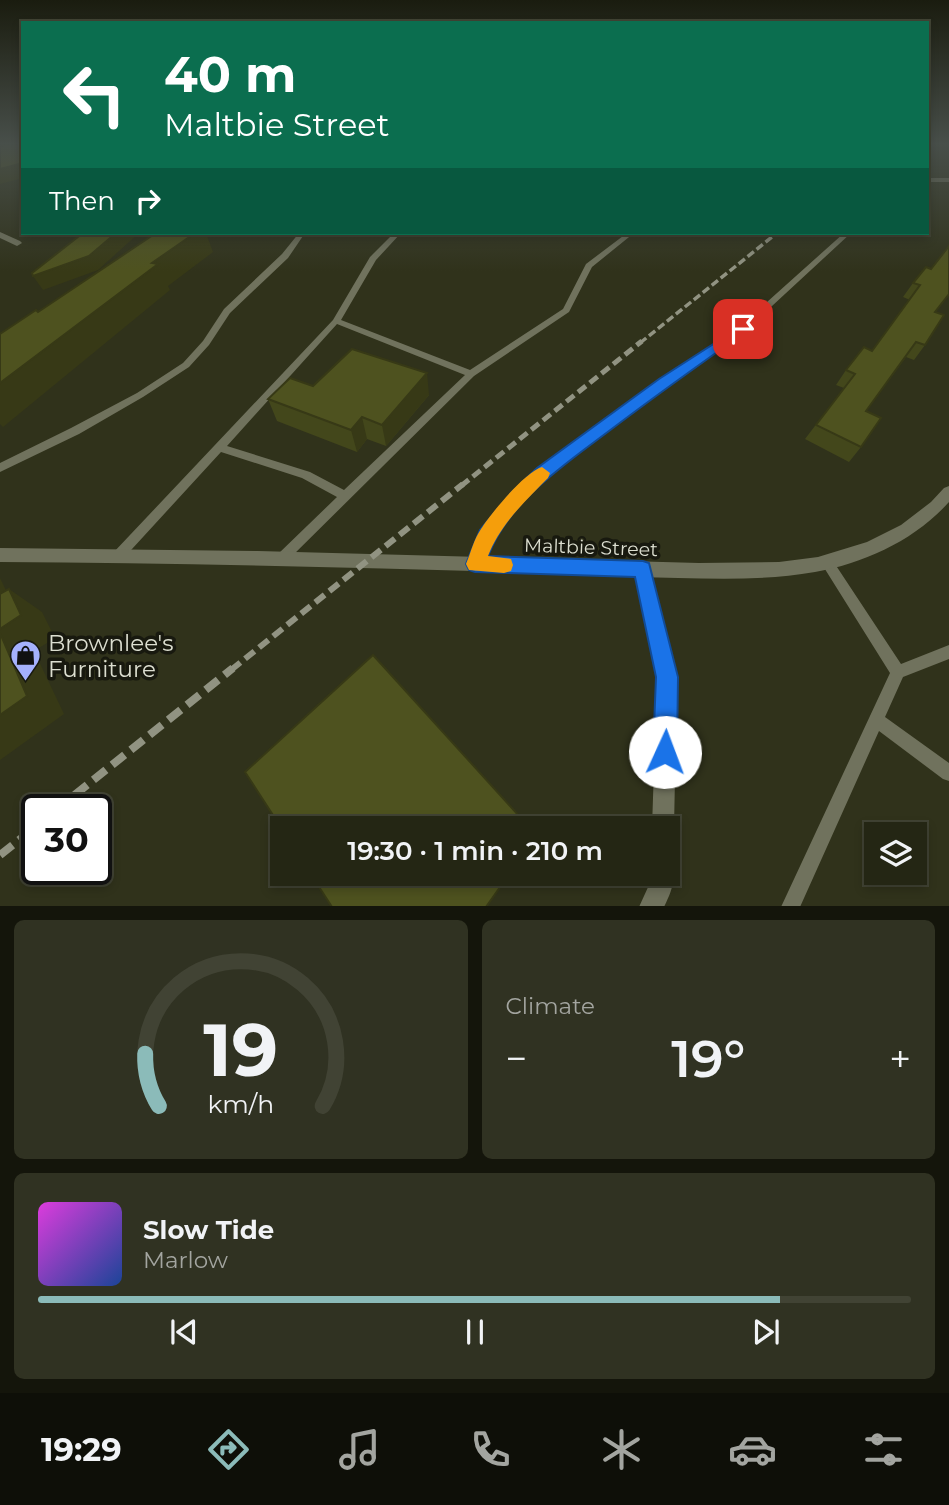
<!DOCTYPE html>
<meta charset="utf-8">
<style>
body{margin:0;font-family:Montserrat,sans-serif;background:#303222;color:#f1f3f6;height:100vh;display:flex;flex-direction:column;font-size:26px;white-space:nowrap}
*{box-sizing:border-box;margin:0}
p{font-size:23px;color:#a3a5a0}
.icon{flex:none;width:38px;height:38px;fill:none;stroke:currentColor;stroke-width:2;stroke-linecap:round;stroke-linejoin:round}
.map{position:relative;height:906px;overflow:hidden}
.sheet{display:flex;flex-direction:column;gap:14px;padding:14px;background:#14150b;flex:1}
.sheet>*{flex:none}
.guide{position:absolute;left:21px;top:21px;width:908px;height:214px;border-radius:0px;box-shadow:0 4px 10px #0003,0 0 0 2px #414334;background:#0b6e4f;color:#fff;overflow:hidden}
.controls{position:absolute;left:864px;top:822px;display:grid;gap:14px}
.controls a{display:grid;place-items:center;width:63px;height:63px;border-radius:0px;background:#242614;box-shadow:0 4px 10px #0003,0 0 0 2px #414334;font-size:35px}
.speed{position:absolute;left:21px;top:794px;display:flex;gap:14px;font-size:35px;font-weight:700;text-align:center}
.speed>*{display:grid;place-content:center;width:91px;height:91px;border-radius:50%;background:#242614;box-shadow:0 4px 10px #0003,0 0 0 2px #414334;line-height:1}
.speed .limit{border:4px solid #111;border-radius:10px;background:#fff;color:#111}
.pin{position:absolute;display:grid;place-items:center;width:60px;height:60px;color:#fff;margin:-30px;border-radius:14px;box-shadow:0 4px 10px #0006}
.me{position:absolute;width:77px;margin:-38px;rotate:2deg;stroke-linejoin:round;filter:drop-shadow(0 0 5px #0008)}
.turn{display:flex;align-items:center;gap:24px;height:147px;padding:0 28px;font-size:32px}
.turn .icon{width:91px;height:91px;stroke-width:2.5}
.turn b{display:block;font-size:49px;line-height:60px}
.then{display:flex;align-items:center;height:66px;padding:0 28px;background:#0003;gap:14px;font-size:26px}
.big{font-size:52px;font-weight:600;line-height:1.1}
.sheet .tile{flex:1;display:flex;flex-direction:column;justify-content:center;gap:10px;min-width:0;padding:0 24px;border-radius:10px;background:#303222}
.sheet .dial{align-items:center;gap:0}
.dial svg{height:182px;overflow:visible;fill:none;stroke:#414334;stroke-width:7;stroke-linecap:round;text-anchor:middle}
.dial text{fill:#f1f3f6;stroke:none}
.song{display:flex;align-items:center;gap:21px}
.cover{width:84px;height:84px;border-radius:10px;background:linear-gradient(135deg,hsl(300 70% 55%),hsl(220 70% 35%))}
.played{height:7px;border-radius:4px;background:linear-gradient(90deg,#8bbbb9 85%,#414334 85%)}
.keys{display:flex;justify-content:space-around;direction:ltr}
.heat{display:flex;justify-content:space-between;align-items:center;font-size:38px;direction:ltr}
.sheet .tiles{flex:1;display:grid;gap:14px;grid-template-columns:1fr 1fr}
.tile:last-child{grid-column:span 2}
.trip{position:absolute;left:270px;top:816px;width:410px;height:70px;border-radius:0px;background:#242614;box-shadow:0 4px 10px #0003,0 0 0 2px #414334;font-weight:600;line-height:70px;text-align:center}
.dock{display:flex;height:112px;justify-content:space-around;align-items:center;background:#0e0f08;color:#a3a5a0}
.dock .icon{width:49px;height:49px}
.dock .on{color:#8bbbb9}
.dock b{font-size:32px;color:#f1f3f6}
.map>svg:first-child{display:block}
.lines{fill:none;stroke-linecap:round;stroke-linejoin:round}
.service{fill:#70725d;fill-rule:evenodd}
.minor{fill:#70725d;fill-rule:evenodd}
.tertiary{fill:#70725d;fill-rule:evenodd}
.rail-far3{stroke:#919382;stroke-width:3.5;stroke-dasharray:8 3.5;stroke-linecap:butt}
.rail-far2{stroke:#919382;stroke-width:5;stroke-dasharray:10 5;stroke-linecap:butt}
.rail-far1{stroke:#919382;stroke-width:6;stroke-dasharray:12 6;stroke-linecap:butt}
.rail{stroke:#919382;stroke-width:8;stroke-dasharray:16 8;stroke-linecap:butt}
.wall{fill:#43471b}
.shaded-wall{fill:#373916}
.building{fill:#4e521f;stroke:#373916;stroke-width:2}
.route{fill:#1a73e8;stroke:#114b97;stroke-width:2}
.slow{fill:#f59e0b}
.labels{text-anchor:middle;stroke-width:7;stroke-linejoin:round;paint-order:stroke}
.street-label{font-size:19px;fill:#dcded0;stroke:#18190f}
.near-poi-label{font-size:23px;fill:#dcded0;stroke:#18190f;text-anchor:start}
</style>
<div class="map">
<svg width="949" height="907" viewBox="0 0 949 907">
<rect width="100%" height="100%" fill="#30321b"/>
<g class="lines">
<g class="service">
<rect x="928" y="178" width="21" height="4"/>
<polygon points="299,233 305,233 288,258 230,313 209,345 189,367 143,397 79,434 0,472 0,463 71,428 137,393 183,363 203,341 224,309 282,254"/>
<path d="M 394,233 L 401,233 L 376,260 L 341,320 L 470,370 L 563,309 L 586,264 L 627,233 L 634,233 L 592,267 L 569,312 L 474,376 L 285,563 L 281,564 L 277,563 L 275,559 L 277,555 L 337,497 L 302,478 L 221,452 L 121,561 L 117,562 L 113,561 L 111,557 L 113,553 L 333,320 L 370,257 ZM 337,324 L 465,375 L 344,490 L 310,472 L 227,446 Z"/>
<polygon points="844,233 851,233 745,331 667,384 546,476 521,501 492,538 479,568 475,570 471,568 469,564 483,531 513,495 538,470 661,380 739,327"/>
<polygon points="827,556 831,558 901,664 949,645 949,659 903,677 885,717 949,763 949,781 943,779 879,731 800,907 781,907 890,673 823,566 821,562 823,558"/>
</g>
<g class="minor">
<polygon points="0,232 20,241 22,243 17,246 0,238"/>
<polygon points="643,562 649,564 651,569 677,677 674,828 671,836 667,838 667,828 652,828 657,677 635,569 637,564"/>
<path d="M 667,863 L 670,865 C 677,880 671,892 664,907 L 639,907 L 649,885 L 650,873 L 667,873 Z"/>
</g>
<path class="tertiary" d="M 949,486 L 949,502 C 915,540 865,563 815,572 C 770,580 724,579 678,578 C 623,577 568,574 514,572 C 343,567 171,563 0,562 L 0,548 L 258,551 L 699,563 L 779,562 L 818,557 L 867,542 L 901,525 L 931,502 L 944,488 Z"/>
<polyline class="rail-far3" points="640,343 777,233"/>
<polyline class="rail-far2" points="461,486 642,341"/>
<polyline class="rail-far1" points="231,670 463,484"/>
<g class="rail">
<polyline points="56,810 233,668"/>
<polyline points="0,855 37,826"/>
</g>
</g>
<g class="wall">
<polygon points="931,269 935,312 925,345 914,360 906,357 866,411 861,447 849,462 805,439 844,388 836,385 846,370 872,351 910,300 903,297 913,283"/>
<polygon points="313,386 429,395 386,446 367,439 357,452 277,421 268,399"/>
</g>
<g class="shaded-wall">
<polygon points="23,163 23,178 0,184 0,169"/>
<polygon points="116,233 139,233 98,270 43,290 33,276"/>
<polygon points="195,233 206,233 213,252 168,286 170,290 3,427 0,424 0,383 152,263"/>
<polygon points="427,373 429,395 386,446 382,425"/>
<polygon points="362,417 367,439 357,452 351,430"/>
<polygon points="0,578 19,617 9,589 42,612 55,638 34,651 64,714 0,760"/>
</g>
<g class="building">
<polygon points="8,144 23,144 23,163 0,169 0,146"/>
<polygon points="83,233 116,233 89,256 33,276 32,273"/>
<polygon points="156,233 195,233 152,263 158,264 0,383 0,334 36,310 38,312"/>
<polygon points="949,246 949,294 935,312 944,315 925,345 916,342 866,411 881,418 861,447 816,425 855,374 846,370 864,347 872,351 920,285 913,283 926,267 931,269"/>
<polygon points="352,349 427,373 382,425 362,417 351,430 268,399 290,378 313,386"/>
<polygon points="9,589 21,615 0,629 0,594"/>
<polygon points="0,633 27,696 0,715"/>
<polygon points="373,655 530,828 282,828 282,829 245,772"/>
<polygon points="310,873 510,873 486,907 332,907"/>
</g>
<linearGradient id="sky" x2="0" y2="1"><stop stop-color="#1a1c0f"/><stop offset="0.53" stop-color="#484f4a"/><stop offset="1" stop-color="#484f4a" stop-opacity="0"/></linearGradient>
<rect width="949" height="271" fill="url(#sky)"/>
<path class="route" d="M 743,325 L 749,329 L 747,331 C 700,364 654,397 609,431 C 564,465 509,501 488,556 L 643,561 L 649,563 L 678,677 L 677,752 L 673,761 L 665,764 L 656,761 L 653,752 L 656,677 L 635,577 L 475,572 L 469,570 L 466,564 L 480,530 L 511,493 L 537,468 L 659,379 Z"/>
<path class="slow" d="M 542,467 L 550,473 L 548,478 C 525,501 500,525 488,556 L 511,559 L 513,565 L 511,571 L 504,573 L 469,570 L 466,564 C 471,552 474,539 481,529 C 492,512 524,473 542,467 Z"/>
<defs>
<symbol id="shop-pin" viewBox="-11 -11 22 30"><path d="M0 17L-7.5 6A9.5 9.5 0 1 1 7.5 6Z" fill="#a5b1fc" stroke="#18190f"/><path d="M-5-2.5h2.3a2.7 3.5 0 0 1 5.4 0H5L5.5 6h-11ZM-1.5-2.5h3a1.5 2.3 0 0 0-3 0Z" fill="#111"/></symbol>
</defs>
<g fill-rule="evenodd">
<use href="#shop-pin" x="8" y="638" width="35" height="47"/>
</g>
<g class="labels">
<g class="street-label">
<text transform="translate(591 547) rotate(2)" y="7">Maltbie Street</text>
</g>
<g class="near-poi-label">
<text x="48" y="651">Brownlee's<tspan x="48" dy="26">Furniture</tspan></text>
</g>
</g>
</svg>
<div class="controls">
<a><svg class="icon" aria-label="layers" viewBox="0 0 24 24"><path d="M12 4l9 5-9 5-9-5zM3 14l9 5 9-5"/></svg></a>
</div>
<div class="speed"><div class="limit">30</div></div>
<div class="pin" style="left:743px;top:329px;background:#d93025"><svg class="icon" aria-label="arrive" viewBox="0 0 24 24"><path d="M6 21V4h12l-3 4 3 4H6"/></svg></div>
<svg class="me" style="left:665px;top:752px" viewBox="-20 -20 40 40"><circle r="19" fill="#fff"/><path d="M0-13L10 11 0 6-10 11z" fill="#1a73e8"/></svg>
<div class="trip">19:30 · 1 min · 210 m</div>
<div class="guide">
<div class="turn"><svg class="icon" aria-label="left" viewBox="0 0 24 24"><path d="M17 20v-9H6M10 6l-5 5 5 5"/></svg><div><b>40 m</b>Maltbie Street</div></div>
<div class="then">Then<svg class="icon" aria-label="right" viewBox="0 0 24 24"><path d="M7 20v-9h11M14 6l5 5-5 5"/></svg></div>
</div>
</div>
<section class="sheet">
<div class="tiles">
<div class="tile dial"><svg viewBox="0 0 100 80">
<path d="M14 69A42 42 0 1 1 86 69"/>
<path d="M14 69A42 42 0 0 1 8 46" stroke="#8bbbb9"/>
<text x="50" y="56" font-size="32" font-weight="700">19</text>
<text x="50" y="72" font-size="11">km/h</text>
</svg></div>
<div class="tile"><p>Climate</p>
<div class="heat"><a>−</a><b class="big">19°</b><a>+</a></div>
</div>
<div class="tile">
<div class="song"><i class="cover"></i><div><b>Slow Tide</b><p>Marlow</p></div></div>
<div class="played"></div>
<div class="keys"><svg class="icon" aria-label="previous" viewBox="0 0 24 24"><path d="M18 5L8 12l10 7zM5 5v14"/></svg><svg class="icon" aria-label="pause" viewBox="0 0 24 24"><path d="M8 5v14M16 5v14"/></svg><svg class="icon" aria-label="next" viewBox="0 0 24 24"><path d="M6 5l10 7-10 7zM19 5v14"/></svg></div>
</div>
</div>
</section>
<nav class="dock">
<b>19:29</b>
<svg class="icon on" aria-label="directions" viewBox="0 0 24 24"><path d="M12 3l9 9-9 9-9-9zM9 14v-3h6M13 9l2 2-2 2"/></svg>
<svg class="icon" aria-label="music" viewBox="0 0 24 24"><path d="M9 18V5l10-2v13"/><circle cx="6" cy="18" r="3"/><circle cx="16" cy="16" r="3"/></svg>
<svg class="icon" aria-label="phone" viewBox="0 0 24 24"><path d="M5 4h4l2 5-3 2q2 4 5 5l2-3 5 2v4C11 20 4 13 5 4z"/></svg>
<svg class="icon" aria-label="climate" viewBox="0 0 24 24"><path d="M12 3v18M4 7l16 10M4 17L20 7"/></svg>
<svg class="icon" aria-label="car" viewBox="0 0 24 24"><path d="M5 17H2v-5l4-1 3-4h7l3 4 3 1v5h-3M9 17h6M6 11h13"/><circle cx="7" cy="17" r="2"/><circle cx="17" cy="17" r="2"/></svg>
<svg class="icon" aria-label="filters" viewBox="0 0 24 24"><path d="M4 7h16M4 17h16"/><circle cx="9" cy="7" r="2"/><circle cx="15" cy="17" r="2"/></svg>
</nav>
